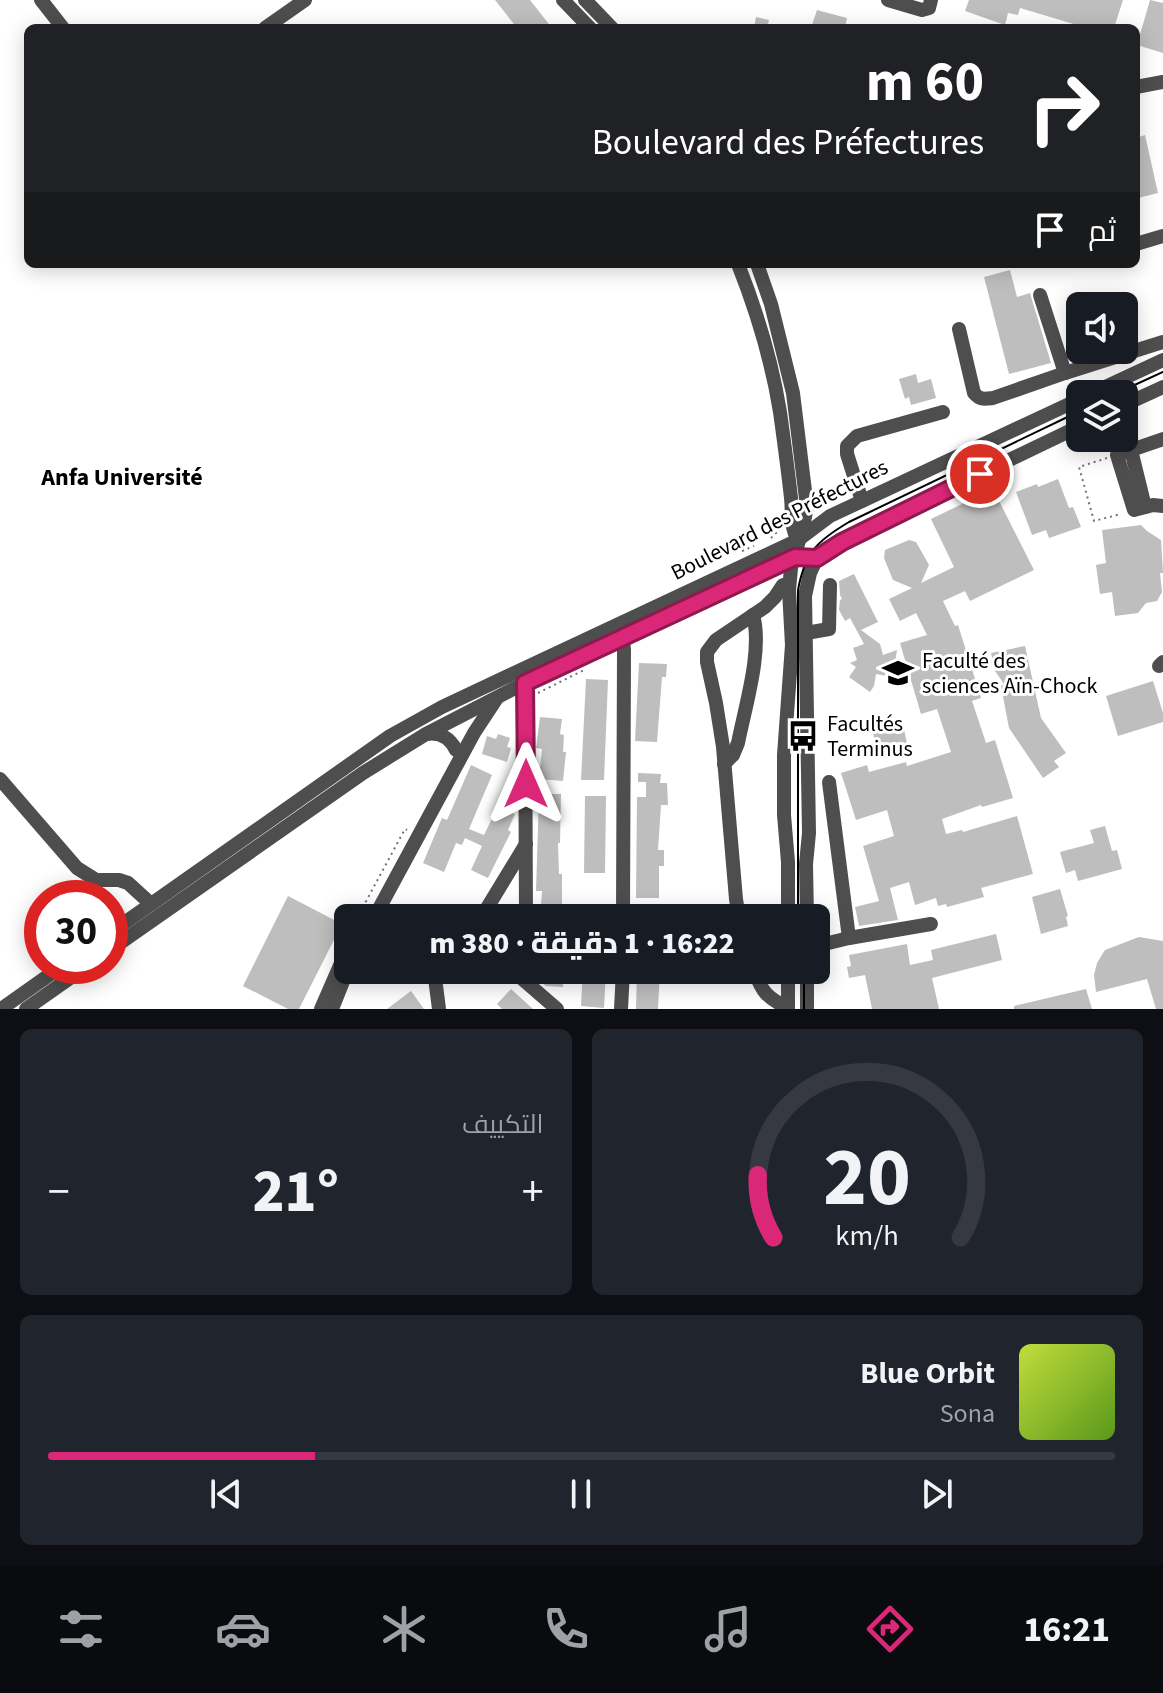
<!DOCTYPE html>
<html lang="ar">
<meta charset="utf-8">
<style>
body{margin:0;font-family:"Source Sans 3",Cairo,sans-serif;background:#20242c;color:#f1f3f6;direction:rtl;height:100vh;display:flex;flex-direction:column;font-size:30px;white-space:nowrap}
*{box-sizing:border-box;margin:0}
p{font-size:26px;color:#9ea1a6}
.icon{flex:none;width:44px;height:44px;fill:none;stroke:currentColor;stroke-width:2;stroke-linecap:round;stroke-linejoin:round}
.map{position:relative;height:1009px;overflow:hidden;direction:ltr}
.side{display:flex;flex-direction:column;gap:20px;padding:20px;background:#0d0f14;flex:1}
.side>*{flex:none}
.banner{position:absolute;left:24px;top:24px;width:1116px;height:244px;border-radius:12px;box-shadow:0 4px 20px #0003;direction:rtl;background:#202124;color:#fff;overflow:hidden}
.fabs{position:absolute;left:1066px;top:292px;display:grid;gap:16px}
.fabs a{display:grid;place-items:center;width:72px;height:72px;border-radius:12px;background:#171b24;box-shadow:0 4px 20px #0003;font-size:40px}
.speed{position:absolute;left:24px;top:880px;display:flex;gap:16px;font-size:40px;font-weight:700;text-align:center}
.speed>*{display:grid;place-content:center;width:104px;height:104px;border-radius:50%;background:#171b24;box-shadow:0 4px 20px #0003;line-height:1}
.speed .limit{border:12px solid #d22;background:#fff;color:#111}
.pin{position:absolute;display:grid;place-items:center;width:68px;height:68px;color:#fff;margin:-34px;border:4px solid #fff;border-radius:50%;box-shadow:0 2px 8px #0007}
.me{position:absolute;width:88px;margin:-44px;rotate:0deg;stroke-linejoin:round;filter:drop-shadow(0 0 6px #0008)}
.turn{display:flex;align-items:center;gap:28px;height:168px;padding:0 24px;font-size:36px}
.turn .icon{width:104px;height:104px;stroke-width:2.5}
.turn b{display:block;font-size:56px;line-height:68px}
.then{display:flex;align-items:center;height:76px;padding:0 24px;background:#0003;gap:16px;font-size:30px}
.big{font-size:60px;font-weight:800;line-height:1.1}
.side .widget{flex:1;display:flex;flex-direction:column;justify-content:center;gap:12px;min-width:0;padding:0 28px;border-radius:12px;background:#20242c}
.side .dial{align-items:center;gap:0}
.dial svg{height:208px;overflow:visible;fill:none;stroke:#363941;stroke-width:7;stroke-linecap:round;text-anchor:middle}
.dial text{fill:#f1f3f6;stroke:none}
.song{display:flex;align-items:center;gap:24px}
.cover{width:96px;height:96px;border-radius:12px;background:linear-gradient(135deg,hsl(70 70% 55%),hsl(90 70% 35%))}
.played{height:8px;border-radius:4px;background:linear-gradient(90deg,#db2777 25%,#363941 25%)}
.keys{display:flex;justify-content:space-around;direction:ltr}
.heat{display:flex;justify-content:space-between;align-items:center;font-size:44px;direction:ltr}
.side .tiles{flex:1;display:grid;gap:20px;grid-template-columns:1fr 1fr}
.widget:last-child{grid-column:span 2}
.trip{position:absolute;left:334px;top:904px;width:496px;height:80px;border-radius:12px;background:#171b24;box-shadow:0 4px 20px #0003;font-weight:800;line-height:80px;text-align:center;direction:rtl}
.dock{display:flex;height:128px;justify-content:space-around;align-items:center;background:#090b0e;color:#9ea1a6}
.dock .icon{width:56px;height:56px}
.dock .active{color:#db2777}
.dock b{font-size:36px;color:#f1f3f6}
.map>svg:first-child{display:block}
.building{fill:#bebebe}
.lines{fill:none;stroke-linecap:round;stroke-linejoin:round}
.path{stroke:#707070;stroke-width:2;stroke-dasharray:2 4;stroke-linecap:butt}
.minor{stroke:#4e4e4e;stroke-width:14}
.tram{stroke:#000;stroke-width:2}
.route-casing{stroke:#8e194d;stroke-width:20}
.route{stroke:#db2777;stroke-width:14}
.labels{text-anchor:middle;stroke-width:6;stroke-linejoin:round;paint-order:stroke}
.street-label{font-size:22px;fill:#000;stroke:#fff}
.poi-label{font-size:22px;fill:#000;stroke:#fff;text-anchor:start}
.neighbourhood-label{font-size:24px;font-weight:bold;fill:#000;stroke:#fff}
</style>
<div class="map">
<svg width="1163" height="1009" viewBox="0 0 1163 1009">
<rect width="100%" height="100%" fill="#fff"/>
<g class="building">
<polygon points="495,0 530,0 552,28 517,28"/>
<polygon points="969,0 1123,0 1114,28 1087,28 1020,8 1018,15 1008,13 1005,25 965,11"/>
<polygon points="1150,0 1163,3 1163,53 1137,45"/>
<polygon points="817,10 847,18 845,28 811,28"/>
<polygon points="756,17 769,20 767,28 754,28"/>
<polygon points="1145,135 1158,193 1138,198 1136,190 1136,138"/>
<polygon points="1010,270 1017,297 1030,293 1051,363 1009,374 984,277"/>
<polygon points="916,374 918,383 931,379 936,398 911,405 909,397 905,399 899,379"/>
<polygon points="1058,479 1069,508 1073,507 1081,527 1049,538 1046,530 1032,535 1016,492 1037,484 1038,487"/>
<polygon points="993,489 1034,570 970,601 965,591 943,601 955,626 958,625 981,698 972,701 986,743 995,740 1013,798 982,807 981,805 942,819 946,834 962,830 963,832 1017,816 1033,874 981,888 984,897 947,907 946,904 938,906 936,898 915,905 909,882 890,888 898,920 859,926 855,907 879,901 863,846 894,836 887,810 856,820 841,773 867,765 869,772 906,762 907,766 951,752 937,709 921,714 900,643 927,635 916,613 900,621 889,599 912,588 893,580 884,558 885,550 909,540 916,542 929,565 921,583 954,567 931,519"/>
<polygon points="1141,525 1147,531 1161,540 1163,573 1160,573 1162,592 1157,601 1146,603 1138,613 1115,616 1112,592 1100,594 1096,565 1106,563 1102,530"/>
<polygon points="854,574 878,622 861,630 880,644 883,655 897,650 893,677 876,674 874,686 870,692 849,677 856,667 850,663 857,660 853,648 864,644 850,618 845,621 839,610 840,600 842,599 840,595 839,581"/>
<polygon points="1025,646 1041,718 1066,753 1054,761 1059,767 1043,778 1009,728 1001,686 1004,684 995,671 991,653"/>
<polygon points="639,663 667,664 666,677 662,677 657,742 635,741"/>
<polygon points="586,679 608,680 604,780 581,780"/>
<polygon points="1153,681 1163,713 1163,722 1118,736 1106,696"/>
<polygon points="540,717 562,719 560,734 564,735 563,752 566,752 563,781 539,779 542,749 536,748"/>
<polygon points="903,725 907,743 877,750 873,733"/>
<polygon points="498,734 510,738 507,747 511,748 507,762 482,754 487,736 496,739"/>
<polygon points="471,765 492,775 469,829 484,835 498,806 515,814 508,830 511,832 488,878 471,870 482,846 465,838 462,845 456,843 444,872 423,863 442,818 447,820"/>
<polygon points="638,773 661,774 660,783 667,783 668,805 661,805 658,850 664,850 664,866 659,866 659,898 636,898 637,797 646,797 646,782 638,782"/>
<polygon points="539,794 561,794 560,843 558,843 559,874 562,874 562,918 540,918 542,891 536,891"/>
<polygon points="585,796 606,796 605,873 584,873"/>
<polygon points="1105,826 1112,851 1117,850 1122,869 1078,881 1075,870 1066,873 1060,852 1094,843 1090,830"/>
<polygon points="1060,889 1068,916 1066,917 1068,926 1041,934 1032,897"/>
<polygon points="288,896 342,924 299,1009 288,1009 243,986"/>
<polygon points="996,934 1002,960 932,978 939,1009 872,1009 865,975 849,978 847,967 851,966 849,955 907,944 910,965 933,960 931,950"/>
<polygon points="1139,937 1163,941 1163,1009 1156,1009 1147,979 1096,992 1094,975 1097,963 1105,950"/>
<polygon points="540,970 563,970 563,987 546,986 539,980"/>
<polygon points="583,970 606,970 604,1008 581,1006"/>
<polygon points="637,970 660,970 658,1009 636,1009"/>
<polygon points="511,989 533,1009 502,1009 497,1004"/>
<polygon points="1086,989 1092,1009 1014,1009 1014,1006"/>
<polygon points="411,991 424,1009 387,1009"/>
</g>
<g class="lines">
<g class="path">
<polyline points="1107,458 1079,467 1094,521 1121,514"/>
<polyline points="771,538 780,529"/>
<polyline points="742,551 754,546"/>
<polyline points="538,693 586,669"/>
<polyline points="357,918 405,829 407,830"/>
</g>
<g class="minor">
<polyline points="41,0 63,28"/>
<polyline points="563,0 590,28"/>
<polyline points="585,0 612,28"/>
<polyline points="888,0 922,10 929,8 931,0"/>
<polyline points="265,28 305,0"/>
<polyline points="1136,87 1163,82"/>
<polyline points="1136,244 1163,236"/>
<path d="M 738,264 C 757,312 772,362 780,412 C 784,441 788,470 791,498 C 793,515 789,524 798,540"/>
<polyline points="757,264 771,304 793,393 807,507 803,527 791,568 789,590 792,645 784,755 784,815 788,862 788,918"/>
<polyline points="1040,295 1065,373"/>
<path d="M 959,329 L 974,393 C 980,400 984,399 993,398 L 1065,373 L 1163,342"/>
<polyline points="1090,394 1163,360"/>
<polyline points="1124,405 1163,387"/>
<polyline points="1163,439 1117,455 1134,510 1153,505 1163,506"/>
<polyline points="1131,450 1145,507"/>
<polyline points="862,501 847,454 847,446 857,436 943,412"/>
<polyline points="806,633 829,629 830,585"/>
<polyline points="623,638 624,650 623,918"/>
<polyline points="1159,666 1163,662"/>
<polyline points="525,683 526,918"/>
<path d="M 427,734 C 440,732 450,738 456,750"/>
<path d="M 724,764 L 733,755 L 738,743 C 745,707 763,650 753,615"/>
<polyline points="0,779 77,868 96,880 119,880 128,883 151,904"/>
<polyline points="374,918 474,733 497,698"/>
<polyline points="481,918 526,844"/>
<polyline points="739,918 736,899 723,747 716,703 707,662 707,652 716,640 765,607 775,597 783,585"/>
<polyline points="807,918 806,864 809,833 805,596 810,573 817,558"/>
<polyline points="110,933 390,736 442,707 798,540 830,516 1080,399"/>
<polyline points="849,938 931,924"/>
<polyline points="816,946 849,938 829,782"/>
<polyline points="110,950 363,773 426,734 515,688 795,557 812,559 817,558 842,542 905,510 1080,426"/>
<polyline points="434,970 439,1009"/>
<polyline points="512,970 557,1009"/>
<path d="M 754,970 C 762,992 767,998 788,1008"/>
<polyline points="1,1009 62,966"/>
<polyline points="26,1009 87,966"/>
<polyline points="321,1009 348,947"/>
<polyline points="332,1009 348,969"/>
<polyline points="621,1009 623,970"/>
<polyline points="788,1009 788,970"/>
<polyline points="807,1009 807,970"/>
</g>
<g class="tram">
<polyline points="1115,394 1163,372"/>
<path d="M 798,918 L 798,590 C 805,552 817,541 849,522 L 1080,411"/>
<polyline points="804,970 804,1009"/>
</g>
</g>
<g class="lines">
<defs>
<polyline id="route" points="526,784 525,683 795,557 817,558 842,542 980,474"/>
</defs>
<use href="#route" class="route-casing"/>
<use href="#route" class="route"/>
</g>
<defs>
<symbol id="university-bare" viewBox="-9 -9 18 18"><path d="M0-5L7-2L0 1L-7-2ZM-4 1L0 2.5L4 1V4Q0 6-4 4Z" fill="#000" stroke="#fff" stroke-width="2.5" paint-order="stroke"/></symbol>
<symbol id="bus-bare" viewBox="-9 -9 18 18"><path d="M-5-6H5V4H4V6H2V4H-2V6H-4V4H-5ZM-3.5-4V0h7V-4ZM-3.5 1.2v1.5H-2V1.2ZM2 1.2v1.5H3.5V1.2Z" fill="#000" stroke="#fff" stroke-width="2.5" paint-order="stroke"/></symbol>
</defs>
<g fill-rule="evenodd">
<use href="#university-bare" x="876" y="651" width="44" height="44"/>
<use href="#bus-bare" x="781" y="714" width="44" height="44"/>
</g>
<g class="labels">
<g class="street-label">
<text transform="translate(779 519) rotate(-27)" y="8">Boulevard des Préfectures</text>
</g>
<g class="poi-label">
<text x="922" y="668">Faculté des<tspan x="922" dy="25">sciences Aïn-Chock</tspan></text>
<text x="827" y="731">Facultés<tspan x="827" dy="25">Terminus</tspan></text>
</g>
<g class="neighbourhood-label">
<text x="122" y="485">Anfa Université</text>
</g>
</g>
</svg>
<div class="fabs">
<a><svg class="icon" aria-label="sound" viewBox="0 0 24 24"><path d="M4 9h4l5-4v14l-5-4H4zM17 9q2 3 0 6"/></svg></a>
<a><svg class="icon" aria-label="layers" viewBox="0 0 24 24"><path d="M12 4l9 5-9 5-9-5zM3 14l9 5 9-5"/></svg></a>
</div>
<div class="speed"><div class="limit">30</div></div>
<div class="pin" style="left:980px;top:474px;background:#d93025"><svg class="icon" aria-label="arrive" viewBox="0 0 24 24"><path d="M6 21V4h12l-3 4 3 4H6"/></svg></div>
<svg class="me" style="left:526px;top:784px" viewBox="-20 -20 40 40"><path d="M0-17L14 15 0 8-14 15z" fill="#db2777" stroke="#fff" stroke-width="4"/></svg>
<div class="trip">16:22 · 1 دقيقة · 380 m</div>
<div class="banner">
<div class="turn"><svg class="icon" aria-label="right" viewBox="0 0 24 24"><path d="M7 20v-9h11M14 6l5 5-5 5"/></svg><div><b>60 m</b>Boulevard des Préfectures</div></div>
<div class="then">ثم<svg class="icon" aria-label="arrive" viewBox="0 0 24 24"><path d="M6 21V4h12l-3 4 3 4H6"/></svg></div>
</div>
</div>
<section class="side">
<div class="tiles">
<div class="widget dial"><svg viewBox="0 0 100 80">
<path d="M14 69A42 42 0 1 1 86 69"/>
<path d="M14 69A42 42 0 0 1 8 45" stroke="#db2777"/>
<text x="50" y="56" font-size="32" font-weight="700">20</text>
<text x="50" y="72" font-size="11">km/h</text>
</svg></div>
<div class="widget"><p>التكييف</p>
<div class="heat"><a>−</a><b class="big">21°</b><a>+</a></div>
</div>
<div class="widget">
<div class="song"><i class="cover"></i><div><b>Blue Orbit</b><p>Sona</p></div></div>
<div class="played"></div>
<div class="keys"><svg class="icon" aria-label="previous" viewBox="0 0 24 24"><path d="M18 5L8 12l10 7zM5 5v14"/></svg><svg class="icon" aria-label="pause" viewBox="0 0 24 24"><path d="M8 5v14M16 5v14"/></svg><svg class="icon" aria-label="next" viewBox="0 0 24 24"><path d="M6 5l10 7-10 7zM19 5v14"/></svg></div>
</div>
</div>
</section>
<nav class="dock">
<b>16:21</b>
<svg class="icon active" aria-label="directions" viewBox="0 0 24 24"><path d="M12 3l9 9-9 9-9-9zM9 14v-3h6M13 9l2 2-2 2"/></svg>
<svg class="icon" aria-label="music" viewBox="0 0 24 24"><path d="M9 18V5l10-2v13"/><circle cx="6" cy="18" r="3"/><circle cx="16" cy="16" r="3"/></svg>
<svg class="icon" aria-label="phone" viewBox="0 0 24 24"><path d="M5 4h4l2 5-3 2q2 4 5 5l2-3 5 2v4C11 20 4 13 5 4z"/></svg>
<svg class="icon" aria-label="climate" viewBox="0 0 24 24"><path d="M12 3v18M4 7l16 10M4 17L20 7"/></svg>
<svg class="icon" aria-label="car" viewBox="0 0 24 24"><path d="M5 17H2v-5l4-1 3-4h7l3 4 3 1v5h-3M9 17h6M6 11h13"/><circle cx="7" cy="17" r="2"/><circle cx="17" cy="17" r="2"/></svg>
<svg class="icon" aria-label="filters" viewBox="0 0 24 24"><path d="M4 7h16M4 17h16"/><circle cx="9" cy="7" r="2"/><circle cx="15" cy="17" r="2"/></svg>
</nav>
